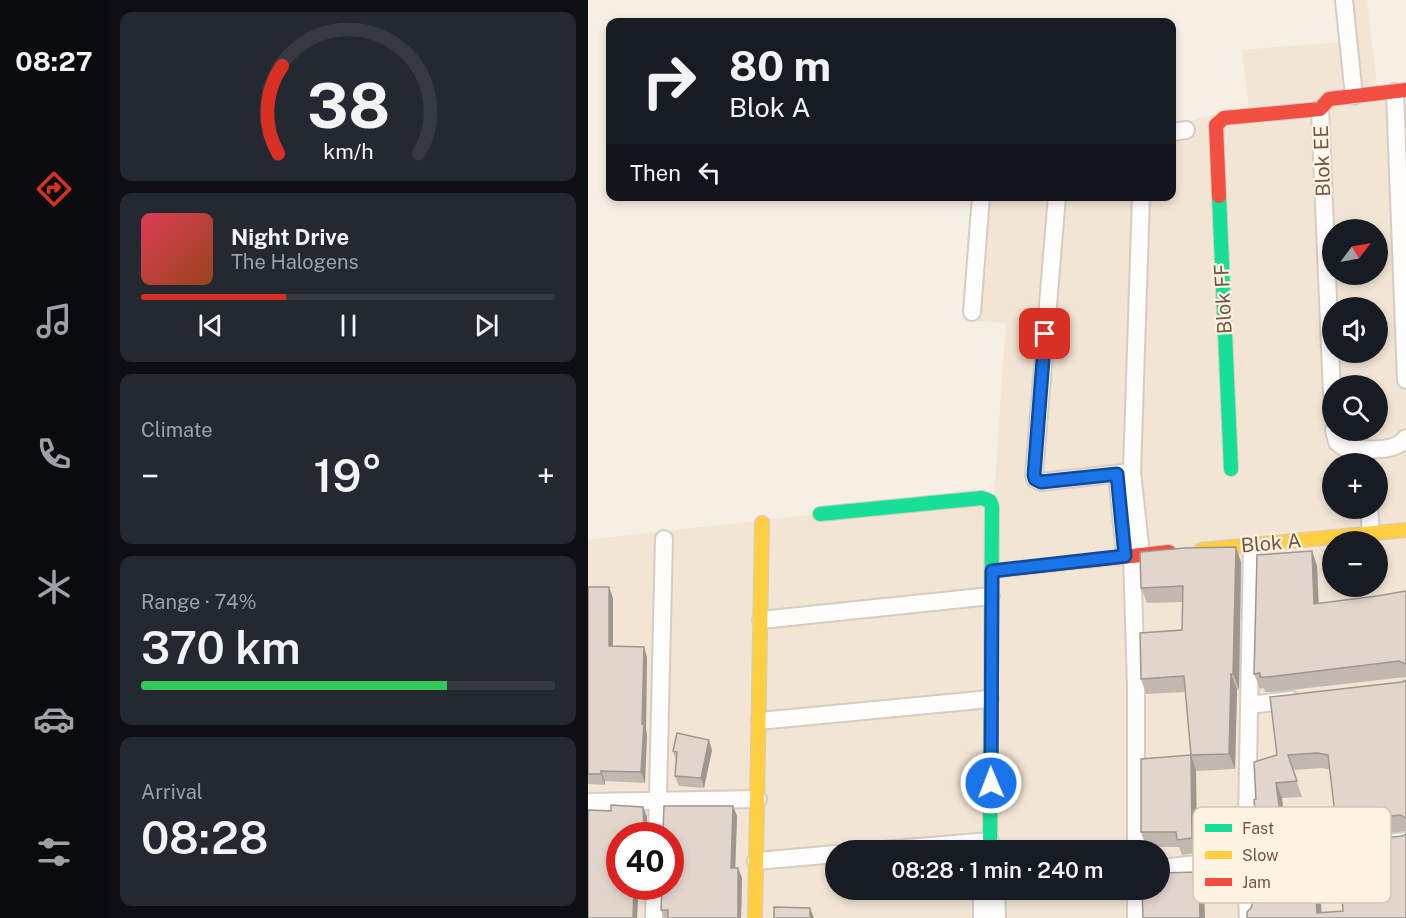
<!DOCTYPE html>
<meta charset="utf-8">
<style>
body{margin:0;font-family:"Public Sans",sans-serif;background:#242831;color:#f1f3f6;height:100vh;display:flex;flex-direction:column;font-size:22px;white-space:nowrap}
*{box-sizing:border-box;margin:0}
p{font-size:20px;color:#9ea1a6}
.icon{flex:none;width:33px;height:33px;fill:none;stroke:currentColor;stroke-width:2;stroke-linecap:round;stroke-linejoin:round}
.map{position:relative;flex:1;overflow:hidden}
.drawer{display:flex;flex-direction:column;gap:12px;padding:12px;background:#0d0f14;width:480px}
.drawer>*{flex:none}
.top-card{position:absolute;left:18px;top:18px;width:570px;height:183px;border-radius:12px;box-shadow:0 3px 9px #0003;background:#171b24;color:#f1f3f6;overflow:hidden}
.needle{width:39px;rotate:58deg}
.tools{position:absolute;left:734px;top:219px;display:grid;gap:12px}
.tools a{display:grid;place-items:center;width:66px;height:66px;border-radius:50%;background:#171b24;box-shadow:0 3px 9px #0003;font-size:30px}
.speed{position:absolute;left:18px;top:822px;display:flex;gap:12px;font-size:30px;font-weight:700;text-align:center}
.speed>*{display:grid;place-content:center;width:78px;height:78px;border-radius:50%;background:#171b24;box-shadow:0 3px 9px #0003;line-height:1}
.speed .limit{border:9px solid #d22;background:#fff;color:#111}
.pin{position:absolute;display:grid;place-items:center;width:51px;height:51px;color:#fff;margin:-26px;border-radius:12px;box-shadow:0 3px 9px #0006}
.me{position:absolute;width:66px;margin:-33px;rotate:359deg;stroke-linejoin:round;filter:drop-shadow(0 0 4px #0008)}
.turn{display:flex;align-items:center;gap:21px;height:126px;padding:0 24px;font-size:27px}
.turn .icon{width:78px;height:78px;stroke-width:2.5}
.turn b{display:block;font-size:42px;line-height:51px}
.then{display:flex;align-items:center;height:57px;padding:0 24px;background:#0003;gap:12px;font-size:22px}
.big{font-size:45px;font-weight:600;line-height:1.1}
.drawer .widget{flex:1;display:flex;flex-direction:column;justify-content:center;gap:9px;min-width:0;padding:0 21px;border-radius:12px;background:#242831}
.drawer .dial{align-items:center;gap:0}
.dial svg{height:156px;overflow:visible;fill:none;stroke:#363941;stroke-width:7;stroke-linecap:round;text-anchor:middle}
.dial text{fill:#f1f3f6;stroke:none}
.song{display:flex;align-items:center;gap:18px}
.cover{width:72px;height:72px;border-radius:9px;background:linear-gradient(135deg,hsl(350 70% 55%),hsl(20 70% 35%))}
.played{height:6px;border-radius:3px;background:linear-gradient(90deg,#d93025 35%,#363941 35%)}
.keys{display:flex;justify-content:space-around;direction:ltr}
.heat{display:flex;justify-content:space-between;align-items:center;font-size:33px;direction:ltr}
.charge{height:9px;border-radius:4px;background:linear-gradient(90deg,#34c759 74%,#363941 0)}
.trip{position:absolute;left:237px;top:840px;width:345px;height:60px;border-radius:30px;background:#171b24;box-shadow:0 3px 9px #0003;font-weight:600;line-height:60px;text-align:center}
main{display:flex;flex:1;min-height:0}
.dock{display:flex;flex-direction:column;width:108px;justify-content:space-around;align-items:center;background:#090b0e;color:#9ea1a6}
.dock .icon{width:42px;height:42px}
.dock .current{color:#d93025}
.dock b{font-size:27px;color:#f1f3f6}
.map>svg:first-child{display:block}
.residential{fill:#f2e5d3;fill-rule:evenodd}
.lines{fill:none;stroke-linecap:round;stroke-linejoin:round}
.street-casing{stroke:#d7ccc3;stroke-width:20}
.fast-casing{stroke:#d6cbc1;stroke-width:16}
.slow-casing{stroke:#d6cbc1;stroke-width:16}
.jam-casing{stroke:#d6cbc1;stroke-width:16}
.street{stroke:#fefdfb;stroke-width:16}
.fast{stroke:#16e098;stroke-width:14}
.slow{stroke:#ffcf43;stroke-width:14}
.jam{stroke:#f24e42;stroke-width:14}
.wall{fill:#c2b8af}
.shaded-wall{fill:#9e968f}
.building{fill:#e2d6cc;stroke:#9e968f;stroke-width:1.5}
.route-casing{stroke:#114b97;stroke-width:15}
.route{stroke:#1a73e8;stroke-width:10}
.labels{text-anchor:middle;stroke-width:4.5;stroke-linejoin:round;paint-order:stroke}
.street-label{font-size:20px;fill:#735645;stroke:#fff4e4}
.key{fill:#fff4e4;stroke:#d5c5b4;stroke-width:1.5}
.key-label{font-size:16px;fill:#735645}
</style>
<main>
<nav class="dock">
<b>08:27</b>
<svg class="icon current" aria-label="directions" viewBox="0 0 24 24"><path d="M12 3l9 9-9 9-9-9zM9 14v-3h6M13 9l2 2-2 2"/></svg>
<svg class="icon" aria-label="music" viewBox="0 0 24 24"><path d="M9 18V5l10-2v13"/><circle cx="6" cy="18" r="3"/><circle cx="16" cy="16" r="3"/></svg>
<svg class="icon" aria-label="phone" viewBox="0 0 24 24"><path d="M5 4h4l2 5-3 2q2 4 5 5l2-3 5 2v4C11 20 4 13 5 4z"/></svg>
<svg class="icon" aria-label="climate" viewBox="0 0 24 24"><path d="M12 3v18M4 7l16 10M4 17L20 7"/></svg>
<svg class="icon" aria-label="car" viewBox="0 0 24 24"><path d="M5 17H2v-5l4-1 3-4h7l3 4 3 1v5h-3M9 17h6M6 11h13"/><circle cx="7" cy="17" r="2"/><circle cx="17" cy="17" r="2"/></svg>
<svg class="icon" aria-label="filters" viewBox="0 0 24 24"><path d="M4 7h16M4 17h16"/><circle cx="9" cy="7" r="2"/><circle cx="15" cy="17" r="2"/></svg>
</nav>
<section class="drawer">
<div class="widget dial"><svg viewBox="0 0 100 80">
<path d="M14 69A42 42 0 1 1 86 69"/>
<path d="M14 69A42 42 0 0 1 16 24" stroke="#d93025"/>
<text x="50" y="56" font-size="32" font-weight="700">38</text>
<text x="50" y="72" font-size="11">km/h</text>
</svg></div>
<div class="widget">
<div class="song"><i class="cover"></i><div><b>Night Drive</b><p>The Halogens</p></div></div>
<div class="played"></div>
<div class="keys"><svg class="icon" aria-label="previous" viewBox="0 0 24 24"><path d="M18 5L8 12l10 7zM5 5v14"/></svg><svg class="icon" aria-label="pause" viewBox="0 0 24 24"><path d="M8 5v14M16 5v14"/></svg><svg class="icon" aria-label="next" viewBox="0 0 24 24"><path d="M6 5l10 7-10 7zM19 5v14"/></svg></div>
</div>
<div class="widget"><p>Climate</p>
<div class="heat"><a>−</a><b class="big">19°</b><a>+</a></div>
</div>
<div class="widget"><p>Range · 74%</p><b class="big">370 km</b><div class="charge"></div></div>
<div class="widget"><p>Arrival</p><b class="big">08:28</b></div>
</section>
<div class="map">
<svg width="818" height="918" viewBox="0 0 818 918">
<rect width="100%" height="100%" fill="#f6efe4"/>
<path class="residential" d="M 750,0 L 779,0 L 789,87 L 818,83 L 818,918 L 0,918 L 0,540 L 406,494 L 418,323 L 375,320 L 385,197 L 584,196 L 584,122 L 604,120 L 661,106 L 654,50 L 754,42 ZM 744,230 L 789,230 L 789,274 L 744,274 ZM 744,308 L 789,308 L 789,352 L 744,352 ZM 744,386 L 789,386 L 789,430 L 744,430 ZM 744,464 L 789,464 L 789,508 L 744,508 ZM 744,542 L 789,542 L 789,586 L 744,586 ZM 32,836 L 82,836 L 82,886 L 32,886 ZM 248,850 L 572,850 L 572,890 L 248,890 Z"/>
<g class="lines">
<defs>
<g id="street">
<polyline points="756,0 766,96"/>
<polyline points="807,92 818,380"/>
<polyline points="732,109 744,394"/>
<polyline points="584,132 598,130"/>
<polyline points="469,196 446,475 447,479 453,482 544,472"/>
<polyline points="384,312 393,196"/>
<path d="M 746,430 L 749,442 L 757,448 C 774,449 807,454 818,438"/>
<polyline points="529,474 537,556"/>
<polyline points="781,508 783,534"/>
<polyline points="553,554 544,472 553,196"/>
<polyline points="544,555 548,686 548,850"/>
<polyline points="173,620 403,596"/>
<polyline points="661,705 704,700"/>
<polyline points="172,721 402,699"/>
<polyline points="0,802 170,799"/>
<polyline points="69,836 76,539"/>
<polyline points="295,850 402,841"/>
<polyline points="703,854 818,841"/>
<polyline points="168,861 248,854"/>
<polyline points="572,868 668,858"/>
<polyline points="394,890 394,918"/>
<polyline points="408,890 409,918"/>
<polyline points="548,890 548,918"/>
<polyline points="66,918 67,886"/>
<polyline points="660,918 658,875 664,546"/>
</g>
<g id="fast">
<polyline points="631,196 643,469"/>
<polyline points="232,514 394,498 402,501 404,507 402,850"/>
</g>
<g id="slow">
<polyline points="613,550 818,530"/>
<polyline points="167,918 174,523"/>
</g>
<g id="jam">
<polyline points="631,196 628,125 636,118 732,109 741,99 818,90"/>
<polyline points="404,571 581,552"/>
</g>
</defs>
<use href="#street" class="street-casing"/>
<use href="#fast" class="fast-casing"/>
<use href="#slow" class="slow-casing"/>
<use href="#jam" class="jam-casing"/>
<use href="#street" class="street"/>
<use href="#fast" class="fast"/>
<use href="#slow" class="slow"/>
<use href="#jam" class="jam"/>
</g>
<g class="wall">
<polygon points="724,551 729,566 731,603 789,596 818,591 818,677 685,692 677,692 676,688 672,689 666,674"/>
<polygon points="653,562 651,689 649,690 647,769 608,771 609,853 594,855 591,847 558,847 553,832 603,755 597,692 558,694 553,679 594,630 595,602 559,603 553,588"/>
<polygon points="0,587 21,587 25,598 25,646 59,657 58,730 59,734 57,783 17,781 17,785 0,784"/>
<polygon points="818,680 818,831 753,838 748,822 742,770 734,768 705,770 714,797 694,798 699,843 675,846 669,831 668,799 689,755"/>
<polygon points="124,750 116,788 91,786 87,776 88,760 85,751"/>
<polygon points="145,806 149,816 147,868 150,868 154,878 153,918 76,918 73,910 82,886"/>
<polygon points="55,807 59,817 32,836 54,886 53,897 50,897 49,918 23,811"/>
</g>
<g class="shaded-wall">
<polygon points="648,547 653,562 651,689 645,674"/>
<polygon points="724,551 729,566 731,619 726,604"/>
<polygon points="21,587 25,598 25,656 21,646"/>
<polygon points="56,647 59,657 58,730 59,734 57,783 53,772"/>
<polygon points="643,674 649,690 647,769 641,754"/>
<polygon points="121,740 124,750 116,788 113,778"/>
<polygon points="603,755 608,771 609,853 604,838"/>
<polygon points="13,771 17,781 17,785 13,774"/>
<polygon points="688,783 694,798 699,843 694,828"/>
<polygon points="145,806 149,816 147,878 143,868"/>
<polygon points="55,807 59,817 59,836 56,830"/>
<polygon points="724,848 730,863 734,918 729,913"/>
<polygon points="150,868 154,878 153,918 150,918"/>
<polygon points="611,872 616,887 617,918 612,918"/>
<polygon points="50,886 54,886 53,897 50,887"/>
<polygon points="46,887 50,897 49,918 45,918"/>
<polygon points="222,908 226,918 222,918"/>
</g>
<g class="building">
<polygon points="648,547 645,674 643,674 641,754 603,755 596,676 553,679 552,633 594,630 595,586 553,588 552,552 597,548"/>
<polygon points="724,551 726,604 789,596 818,591 818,664 811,661 680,677 672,677 672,673 666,674 669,555"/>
<polygon points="0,587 21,587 21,646 56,647 54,724 56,724 53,772 13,771 13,774 0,774"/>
<polygon points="818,680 818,818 812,815 748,822 740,755 729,753 700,755 709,781 688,783 694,828 669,831 666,800 668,799 666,762 689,755 682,697 814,682"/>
<polygon points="89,733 121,740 113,778 87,776 89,752 85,751"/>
<polygon points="603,755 604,838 589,840 588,832 553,832 553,759"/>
<polygon points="23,805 55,807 56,830 59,834 63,836 32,836 32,886 50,886 46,887 45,918 0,918 0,810 23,811"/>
<polygon points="76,806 145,806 143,868 150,868 150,918 80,918 80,910 73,910 74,886 82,886 82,836 67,836 75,831"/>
<polygon points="818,834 818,918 659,918 659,912 663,908 665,902 663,853 724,848 729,913 755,911 750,843 814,836"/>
<polygon points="611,872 612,918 555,918 554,890 572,890 572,873"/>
<polygon points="186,907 222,908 222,918 186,918"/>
</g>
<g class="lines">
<defs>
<polyline id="route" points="403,783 404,571 537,556 529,474 453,482 447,479 446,475 457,334"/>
</defs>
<use href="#route" class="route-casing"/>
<use href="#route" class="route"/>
</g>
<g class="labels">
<g class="street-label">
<text transform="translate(734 161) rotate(-92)" y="7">Blok EE</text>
<text transform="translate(635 299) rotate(-93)" y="7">Blok FF</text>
<text transform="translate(683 543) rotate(-5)" y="7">Blok A</text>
</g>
</g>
<rect x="605" y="807" width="198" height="96" rx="9" class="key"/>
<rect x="617" y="824" width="27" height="8" fill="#16e098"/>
<rect x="617" y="851" width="27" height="8" fill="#ffcf43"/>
<rect x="617" y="878" width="27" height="8" fill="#f24e42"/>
<g class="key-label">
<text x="654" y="834">Fast</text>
<text x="654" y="861">Slow</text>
<text x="654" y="888">Jam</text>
</g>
</svg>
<div class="tools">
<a><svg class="needle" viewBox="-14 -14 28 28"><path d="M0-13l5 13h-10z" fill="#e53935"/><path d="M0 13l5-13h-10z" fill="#9ea1a6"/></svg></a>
<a><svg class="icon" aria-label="sound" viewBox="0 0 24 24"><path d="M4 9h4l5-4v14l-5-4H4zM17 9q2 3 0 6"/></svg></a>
<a><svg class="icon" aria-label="search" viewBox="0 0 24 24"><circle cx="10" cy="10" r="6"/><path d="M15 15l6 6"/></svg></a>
<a>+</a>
<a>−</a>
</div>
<div class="speed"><div class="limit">40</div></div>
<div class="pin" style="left:457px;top:334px;background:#d93025"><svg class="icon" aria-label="arrive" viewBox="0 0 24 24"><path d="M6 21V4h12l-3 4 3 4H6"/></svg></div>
<svg class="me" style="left:403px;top:783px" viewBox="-20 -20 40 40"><circle r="17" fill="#1a73e8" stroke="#fff" stroke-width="3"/><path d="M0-11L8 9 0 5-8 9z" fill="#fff"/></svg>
<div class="trip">08:28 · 1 min · 240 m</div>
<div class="top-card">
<div class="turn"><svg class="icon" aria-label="right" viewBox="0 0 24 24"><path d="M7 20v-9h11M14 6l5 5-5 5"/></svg><div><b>80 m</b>Blok A</div></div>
<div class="then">Then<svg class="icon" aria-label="left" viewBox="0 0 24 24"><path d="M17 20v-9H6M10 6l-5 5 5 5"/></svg></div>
</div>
</div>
</main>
